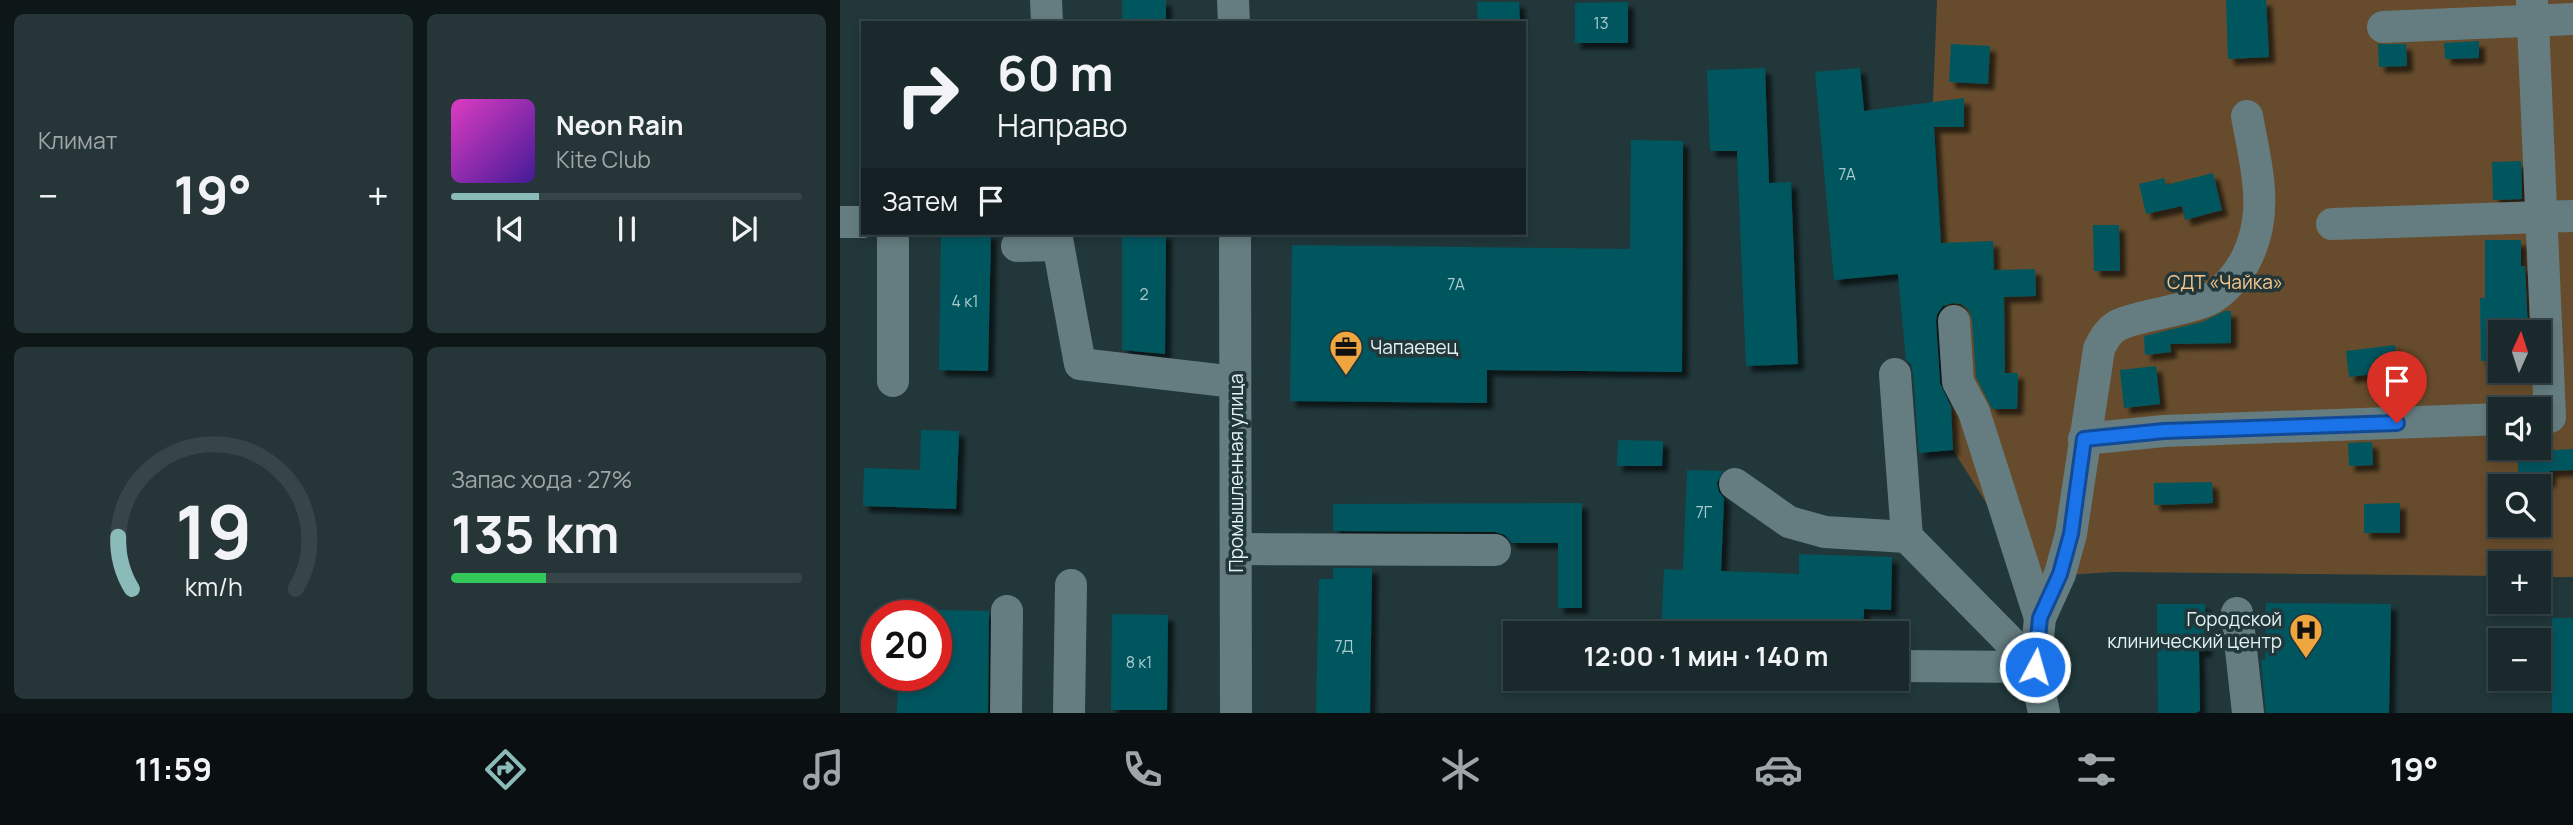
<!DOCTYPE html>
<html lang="ru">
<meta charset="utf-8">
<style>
body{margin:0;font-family:Manrope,sans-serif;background:#263538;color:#f1f3f6;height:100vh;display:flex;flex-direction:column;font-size:26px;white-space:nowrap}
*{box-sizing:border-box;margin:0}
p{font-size:23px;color:#9fa6a9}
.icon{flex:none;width:38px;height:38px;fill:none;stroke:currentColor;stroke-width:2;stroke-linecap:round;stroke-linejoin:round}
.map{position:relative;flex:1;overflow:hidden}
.drawer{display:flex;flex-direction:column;gap:14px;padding:14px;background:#0e1718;width:840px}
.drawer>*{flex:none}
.top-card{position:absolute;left:21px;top:21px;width:665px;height:214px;border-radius:0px;box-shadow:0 4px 10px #0003,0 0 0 2px #374548;background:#19292c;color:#f1f3f6;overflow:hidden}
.needle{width:46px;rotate:3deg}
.buttons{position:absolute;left:1648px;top:320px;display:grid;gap:14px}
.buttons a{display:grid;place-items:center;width:63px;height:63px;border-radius:0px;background:#19292c;box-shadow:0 4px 10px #0003,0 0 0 2px #374548;font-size:35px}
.speed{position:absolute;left:21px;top:600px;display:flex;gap:14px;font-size:35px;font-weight:700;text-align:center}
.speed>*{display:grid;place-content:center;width:91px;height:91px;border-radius:50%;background:#19292c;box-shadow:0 4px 10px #0003,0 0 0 2px #374548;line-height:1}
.speed .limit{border:10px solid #d22;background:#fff;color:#111}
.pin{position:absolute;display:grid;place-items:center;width:60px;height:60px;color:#fff;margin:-72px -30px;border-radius:50% 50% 50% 0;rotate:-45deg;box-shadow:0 0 7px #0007}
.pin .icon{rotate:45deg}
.me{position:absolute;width:77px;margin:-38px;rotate:6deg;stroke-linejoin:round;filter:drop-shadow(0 0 5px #0008)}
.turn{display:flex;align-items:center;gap:24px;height:147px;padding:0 21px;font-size:32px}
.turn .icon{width:91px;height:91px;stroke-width:2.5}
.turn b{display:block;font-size:49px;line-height:60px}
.then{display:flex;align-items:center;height:66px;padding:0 21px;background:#0003;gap:14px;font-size:26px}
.big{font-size:52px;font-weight:700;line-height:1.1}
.drawer .card{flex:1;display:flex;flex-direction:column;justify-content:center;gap:10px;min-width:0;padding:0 24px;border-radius:10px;background:#263538}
.drawer .dial{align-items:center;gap:0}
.dial svg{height:182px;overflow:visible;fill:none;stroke:#374548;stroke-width:7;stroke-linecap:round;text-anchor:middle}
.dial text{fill:#f1f3f6;stroke:none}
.song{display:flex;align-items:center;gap:21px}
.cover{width:84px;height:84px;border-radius:10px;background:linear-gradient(135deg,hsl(310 70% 55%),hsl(260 70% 35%))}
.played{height:7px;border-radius:4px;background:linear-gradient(90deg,#8bbbb9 25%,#374548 25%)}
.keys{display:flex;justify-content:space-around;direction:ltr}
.heat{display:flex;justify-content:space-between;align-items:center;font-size:38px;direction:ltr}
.charge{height:10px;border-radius:5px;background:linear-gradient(90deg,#34c759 27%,#374548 0)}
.drawer .tiles{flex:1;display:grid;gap:14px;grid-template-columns:repeat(2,1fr)}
.trip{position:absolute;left:663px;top:621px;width:406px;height:70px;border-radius:0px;background:#19292c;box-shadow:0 4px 10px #0003,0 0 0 2px #374548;font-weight:700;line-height:70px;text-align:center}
.tabs{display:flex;height:112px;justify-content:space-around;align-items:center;background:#0a1012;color:#9fa6a9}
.tabs .icon{width:49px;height:49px}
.tabs .active{color:#8bbbb9}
.tabs b{font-size:32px;color:#f1f3f6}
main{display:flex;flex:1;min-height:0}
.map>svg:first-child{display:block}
.green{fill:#664c2c;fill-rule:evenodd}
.building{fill:#00575f;filter:url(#shadow)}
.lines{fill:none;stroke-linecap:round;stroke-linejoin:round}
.minor{stroke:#657d80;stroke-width:32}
.route-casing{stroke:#114b97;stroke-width:18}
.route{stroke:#1a73e8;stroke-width:12}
.labels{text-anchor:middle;stroke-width:7;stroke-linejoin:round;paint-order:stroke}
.number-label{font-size:16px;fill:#abcacd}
.park-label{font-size:19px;fill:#f9c78b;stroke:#21373a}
.poi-label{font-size:19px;fill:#e4f1f2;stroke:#21373a;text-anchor:start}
.street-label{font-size:19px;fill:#e4f1f2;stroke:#21373a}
</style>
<main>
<section class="drawer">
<div class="tiles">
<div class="card"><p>Климат</p>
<div class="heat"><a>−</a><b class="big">19°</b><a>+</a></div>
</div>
<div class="card">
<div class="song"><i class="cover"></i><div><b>Neon Rain</b><p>Kite Club</p></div></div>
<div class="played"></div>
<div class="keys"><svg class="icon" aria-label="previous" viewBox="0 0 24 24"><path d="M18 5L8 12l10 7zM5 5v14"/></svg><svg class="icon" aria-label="pause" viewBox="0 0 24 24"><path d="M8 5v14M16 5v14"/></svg><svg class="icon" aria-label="next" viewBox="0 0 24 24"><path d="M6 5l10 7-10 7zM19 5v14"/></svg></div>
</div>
<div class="card dial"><svg viewBox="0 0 100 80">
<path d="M14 69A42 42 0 1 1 86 69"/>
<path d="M14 69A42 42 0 0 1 8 46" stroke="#8bbbb9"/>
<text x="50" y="56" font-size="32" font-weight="700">19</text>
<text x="50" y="72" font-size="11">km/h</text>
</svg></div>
<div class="card"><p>Запас хода · 27%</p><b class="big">135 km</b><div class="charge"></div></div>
</div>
</section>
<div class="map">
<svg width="1733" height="713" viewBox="0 0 1733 713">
<defs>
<filter id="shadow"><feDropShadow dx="6" dy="6" stdDeviation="2" flood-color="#0009"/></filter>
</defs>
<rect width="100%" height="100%" fill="#21373a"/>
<path class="green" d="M 1097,0 L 1733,0 L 1733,577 L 1699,577 L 1699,564 L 1661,564 L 1661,576 L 1274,572 L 1193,577 L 1113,450 L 1093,102 ZM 1661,332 L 1699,332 L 1699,371 L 1661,371 ZM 1661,410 L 1699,410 L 1699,448 L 1661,448 ZM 1661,486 L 1699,486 L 1699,525 L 1661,525 Z"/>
<g class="building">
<rect x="282" y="0" width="44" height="23"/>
<polygon points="1386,0 1426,0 1429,57 1388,59"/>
<polygon points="637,2 679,2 680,23 638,23"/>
<polygon points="788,2 788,43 735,43 735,3"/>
<polygon points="1639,41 1639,58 1605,59 1604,43"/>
<polygon points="1111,44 1150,46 1148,84 1109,82"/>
<polygon points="1538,44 1566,44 1567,66 1539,67"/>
<polygon points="925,68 929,183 951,182 958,364 906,366 897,151 870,151 867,70"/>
<polygon points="1020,68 1024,111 1124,98 1124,127 1094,127 1101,243 1153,241 1154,270 1195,269 1196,296 1164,297 1165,373 1178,373 1177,409 1152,409 1136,377 1132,320 1129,310 1121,304 1112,303 1103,306 1097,314 1096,322 1100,383 1111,407 1113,450 1079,453 1073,373 1071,364 1066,360 1058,274 994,280 975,72"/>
<polygon points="791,140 843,141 842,372 647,370 647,403 450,401 452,245 790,249"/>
<polygon points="1681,161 1682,199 1653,200 1652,162"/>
<polygon points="1373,173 1382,210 1345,220 1342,206 1306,214 1299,184 1324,178 1326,185"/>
<polygon points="1253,225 1279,225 1280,271 1254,271"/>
<polygon points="101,233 151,233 148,371 99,370"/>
<polygon points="282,233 326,233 325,354 282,350"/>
<polygon points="1645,240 1681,240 1681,266 1685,266 1688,332 1661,332 1661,361 1641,361 1640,298 1645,298"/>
<polygon points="1385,311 1391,311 1391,343 1330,344 1331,352 1305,355 1304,336 1362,322"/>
<polygon points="1555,345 1558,371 1509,377 1506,351"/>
<polygon points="1316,366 1320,404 1284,408 1280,370"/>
<polygon points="81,430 119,431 116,509 23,506 24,468 80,470"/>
<polygon points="778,440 823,441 822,466 777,466"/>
<polygon points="1532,442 1533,465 1509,466 1508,443"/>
<polygon points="1733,449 1733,470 1710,471 1710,481 1679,483 1677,452"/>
<polygon points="847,470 883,471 877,483 879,492 884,498 881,571 959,574 959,554 1052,557 1051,610 1024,609 1023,634 821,634 824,569 843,570"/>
<polygon points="1372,482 1373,503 1314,505 1314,483"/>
<polygon points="742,503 742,608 718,608 718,543 672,543 665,535 655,532 493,531 493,504"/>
<polygon points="1560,503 1560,533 1524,533 1524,504"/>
<polygon points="493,568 532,568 530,713 476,713 479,579 493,579"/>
<polygon points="1426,603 1551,604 1549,713 1426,713 1421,660 1425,660"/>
<polygon points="1317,604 1365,604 1366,651 1359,651 1360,711 1355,713 1318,713"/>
<polygon points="96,610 149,611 148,713 57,713 58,676 96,676"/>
<polygon points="272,614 328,615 327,710 271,710"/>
<rect x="1712" y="618" width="21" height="95"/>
</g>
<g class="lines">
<g class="minor">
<polyline points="206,0 207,23"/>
<polyline points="393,0 394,23"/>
<polyline points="1692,0 1710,417"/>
<polyline points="1543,27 1733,19"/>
<polyline points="0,222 23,222"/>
<polyline points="1492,224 1733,216"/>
<polyline points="216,233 240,364 395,382"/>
<polyline points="395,233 396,713"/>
<polyline points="177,246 217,245"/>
<polyline points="1114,321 1118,382 1134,412 1200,618"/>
<polyline points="1055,374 1067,537 1195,667"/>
<polyline points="53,381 53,233"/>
<polyline points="1244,439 1324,431 1661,419"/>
<polyline points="895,484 949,522 985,532 1067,537"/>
<polyline points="396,549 655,550"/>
<polyline points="1397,613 1408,713"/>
<polyline points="1057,666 1195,667 1204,713"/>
<path d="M 1195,667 L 1200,618 L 1220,574 L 1231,534 L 1259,349 C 1270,324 1279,324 1304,317 C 1324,312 1355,307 1372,298 C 1386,289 1396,277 1404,263 C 1431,214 1416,167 1407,116"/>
<polyline points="166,713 167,611"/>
<polyline points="229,713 231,585"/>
</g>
</g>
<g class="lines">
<defs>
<polyline id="route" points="1195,667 1200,618 1220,574 1231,534 1244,439 1324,431 1557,423"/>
</defs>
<use href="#route" class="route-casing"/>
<use href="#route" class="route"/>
</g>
<defs>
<symbol id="office-pin" viewBox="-11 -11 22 30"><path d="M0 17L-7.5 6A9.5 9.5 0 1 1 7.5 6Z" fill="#f0a63f" stroke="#21373a"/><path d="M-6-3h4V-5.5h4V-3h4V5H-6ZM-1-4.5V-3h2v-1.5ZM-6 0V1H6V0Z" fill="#111"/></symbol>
<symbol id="hospital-pin" viewBox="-11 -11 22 30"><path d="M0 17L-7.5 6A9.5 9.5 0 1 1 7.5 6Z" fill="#f0a63f" stroke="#21373a"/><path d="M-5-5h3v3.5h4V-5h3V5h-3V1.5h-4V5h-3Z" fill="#111"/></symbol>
</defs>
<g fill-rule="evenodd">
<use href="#office-pin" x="487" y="328" width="38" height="52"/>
<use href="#hospital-pin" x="1447" y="611" width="38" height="52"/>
</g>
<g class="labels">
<g class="number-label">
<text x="761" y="29">13</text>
<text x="1007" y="180">7А</text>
<text x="616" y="290">7А</text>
<text x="304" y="300">2</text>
<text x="125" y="307">4 к1</text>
<text x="864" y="518">7Г</text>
<text x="504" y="652">7Д</text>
<text x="299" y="668">8 к1</text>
</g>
<g class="park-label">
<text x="1385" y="289">СДТ «Чайка»</text>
</g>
<g class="poi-label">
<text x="530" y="354">Чапаевец</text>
<text x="1442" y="626" text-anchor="end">Городской<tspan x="1442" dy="22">клинический центр</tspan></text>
</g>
<g class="street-label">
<text transform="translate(396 473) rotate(-90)" y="7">Промышленная улица</text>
</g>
</g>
</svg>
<div class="buttons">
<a><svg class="needle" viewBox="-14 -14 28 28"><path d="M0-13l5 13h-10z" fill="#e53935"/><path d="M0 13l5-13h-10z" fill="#9fa6a9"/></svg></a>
<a><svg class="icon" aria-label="sound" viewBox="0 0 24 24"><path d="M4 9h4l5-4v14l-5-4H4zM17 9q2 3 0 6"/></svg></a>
<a><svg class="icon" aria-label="search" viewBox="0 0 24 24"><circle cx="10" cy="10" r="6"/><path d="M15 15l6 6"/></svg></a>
<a>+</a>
<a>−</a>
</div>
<div class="speed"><div class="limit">20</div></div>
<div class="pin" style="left:1557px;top:423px;background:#d93025"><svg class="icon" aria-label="arrive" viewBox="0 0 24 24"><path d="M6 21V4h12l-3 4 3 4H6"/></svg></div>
<svg class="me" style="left:1195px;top:667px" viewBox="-20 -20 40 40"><circle r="17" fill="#1a73e8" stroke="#fff" stroke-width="3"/><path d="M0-11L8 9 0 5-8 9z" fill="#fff"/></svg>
<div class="trip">12:00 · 1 мин · 140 m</div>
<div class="top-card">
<div class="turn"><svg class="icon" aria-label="right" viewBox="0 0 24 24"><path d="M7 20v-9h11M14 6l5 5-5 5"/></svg><div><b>60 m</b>Направо</div></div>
<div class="then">Затем<svg class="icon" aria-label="arrive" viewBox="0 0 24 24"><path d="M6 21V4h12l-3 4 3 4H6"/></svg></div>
</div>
</div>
</main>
<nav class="tabs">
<b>11:59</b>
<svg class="icon active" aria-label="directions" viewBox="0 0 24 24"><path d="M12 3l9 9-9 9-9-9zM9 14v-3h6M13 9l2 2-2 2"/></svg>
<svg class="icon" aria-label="music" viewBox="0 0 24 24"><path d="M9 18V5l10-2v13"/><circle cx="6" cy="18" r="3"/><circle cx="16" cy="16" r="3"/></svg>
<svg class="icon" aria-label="phone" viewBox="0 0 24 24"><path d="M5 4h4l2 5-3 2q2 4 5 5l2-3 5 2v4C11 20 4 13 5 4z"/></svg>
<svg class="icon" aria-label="climate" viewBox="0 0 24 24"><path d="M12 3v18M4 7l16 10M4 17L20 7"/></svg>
<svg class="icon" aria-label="car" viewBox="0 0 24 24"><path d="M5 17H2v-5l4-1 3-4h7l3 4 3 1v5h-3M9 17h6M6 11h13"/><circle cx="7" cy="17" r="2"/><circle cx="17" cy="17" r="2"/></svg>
<svg class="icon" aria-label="filters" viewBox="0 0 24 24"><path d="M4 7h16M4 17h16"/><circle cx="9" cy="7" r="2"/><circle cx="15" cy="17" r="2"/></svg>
<b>19°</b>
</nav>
